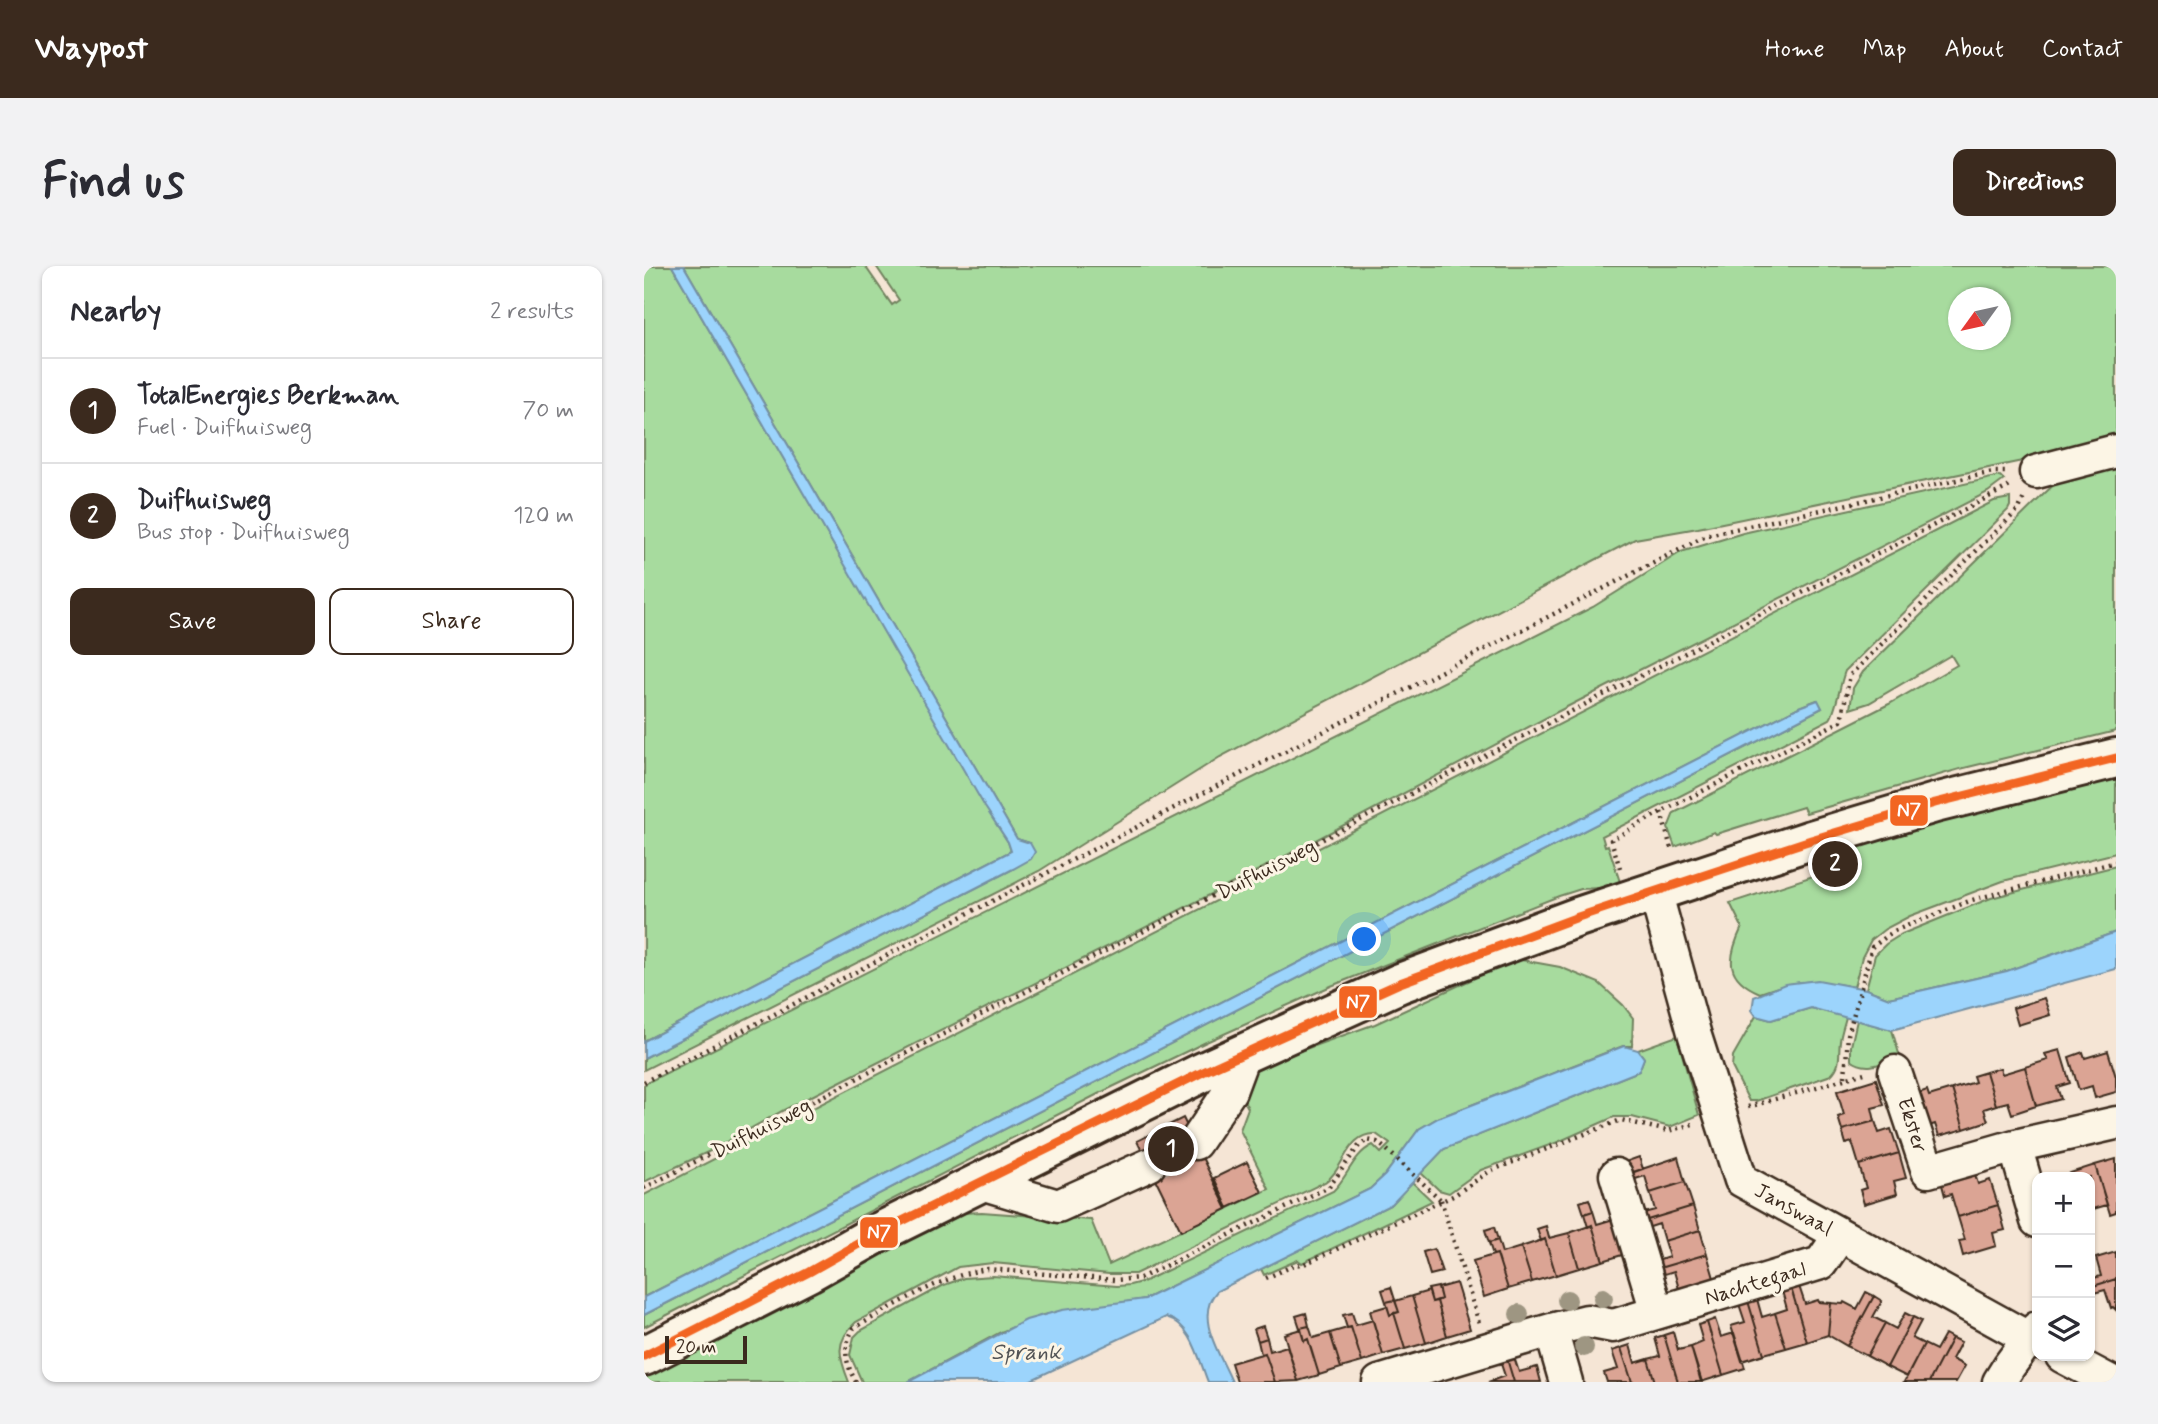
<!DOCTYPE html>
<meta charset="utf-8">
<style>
body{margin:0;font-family:Mynerve,sans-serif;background:#f2f2f3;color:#2b2b33}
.controls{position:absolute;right:21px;bottom:21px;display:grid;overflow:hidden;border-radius:14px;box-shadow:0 2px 5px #0004}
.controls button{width:63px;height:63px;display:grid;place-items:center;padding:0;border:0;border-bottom:2px solid #e1e1e2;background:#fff;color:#2b2b33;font:35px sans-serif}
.compass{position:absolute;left:1304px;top:21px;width:63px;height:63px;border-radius:50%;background:#fff;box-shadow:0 2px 5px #0004;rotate:237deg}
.scale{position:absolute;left:21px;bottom:18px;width:82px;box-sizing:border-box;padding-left:7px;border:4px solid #3b2a1e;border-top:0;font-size:19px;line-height:24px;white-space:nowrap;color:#3b2a1e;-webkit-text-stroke:5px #fcf5e5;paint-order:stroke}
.you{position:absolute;left:721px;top:674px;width:24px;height:24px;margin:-18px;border:5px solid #fff;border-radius:50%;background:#1a73e8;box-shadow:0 0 0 10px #1a73e833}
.badge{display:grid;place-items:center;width:46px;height:46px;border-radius:50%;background:#3b2a1e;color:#fff;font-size:23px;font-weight:700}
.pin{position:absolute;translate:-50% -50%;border:4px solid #fff;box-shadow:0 2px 7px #0006}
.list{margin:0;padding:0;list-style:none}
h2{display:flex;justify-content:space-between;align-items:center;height:91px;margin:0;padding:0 28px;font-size:30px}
h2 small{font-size:23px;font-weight:400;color:#7c7c81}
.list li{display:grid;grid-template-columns:46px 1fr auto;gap:21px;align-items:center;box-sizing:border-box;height:105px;padding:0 28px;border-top:2px solid #e1e1e2}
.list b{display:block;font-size:26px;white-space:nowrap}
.list p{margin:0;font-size:23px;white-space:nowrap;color:#7c7c81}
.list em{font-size:23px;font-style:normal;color:#7c7c81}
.actions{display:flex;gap:14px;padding:21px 28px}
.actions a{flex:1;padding:16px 0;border:2px solid #3b2a1e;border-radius:14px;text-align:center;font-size:24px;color:#3b2a1e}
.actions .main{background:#3b2a1e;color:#fff}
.icon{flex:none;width:38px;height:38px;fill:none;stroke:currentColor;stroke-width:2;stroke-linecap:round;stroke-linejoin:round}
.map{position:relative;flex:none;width:1472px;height:1116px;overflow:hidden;border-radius:14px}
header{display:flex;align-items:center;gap:42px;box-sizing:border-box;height:98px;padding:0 35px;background:#3b2a1e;color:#fff}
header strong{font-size:33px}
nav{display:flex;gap:38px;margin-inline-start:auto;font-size:24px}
.intro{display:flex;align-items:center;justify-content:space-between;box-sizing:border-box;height:168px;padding:0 42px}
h1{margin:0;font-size:49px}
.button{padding:18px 32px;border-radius:14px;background:#3b2a1e;color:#fff;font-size:24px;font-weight:700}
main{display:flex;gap:42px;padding:0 42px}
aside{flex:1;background:#fff;border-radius:14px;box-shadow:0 2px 5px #0004}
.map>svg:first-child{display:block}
</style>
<header>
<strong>Waypost</strong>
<nav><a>Home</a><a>Map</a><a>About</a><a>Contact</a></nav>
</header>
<div class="intro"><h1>Find us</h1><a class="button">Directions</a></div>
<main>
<aside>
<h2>Nearby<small>2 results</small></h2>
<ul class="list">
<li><span class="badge">1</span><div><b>TotalEnergies Berkman</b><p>Fuel · Duifhuisweg</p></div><em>70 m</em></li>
<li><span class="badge">2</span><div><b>Duifhuisweg</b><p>Bus stop · Duifhuisweg</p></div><em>120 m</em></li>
</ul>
<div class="actions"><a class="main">Save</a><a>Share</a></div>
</aside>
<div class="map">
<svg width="1472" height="1116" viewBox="0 0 1472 1116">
<rect width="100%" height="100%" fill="#f5e5d5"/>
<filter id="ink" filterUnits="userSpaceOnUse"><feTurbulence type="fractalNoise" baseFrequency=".0143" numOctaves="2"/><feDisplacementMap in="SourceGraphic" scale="14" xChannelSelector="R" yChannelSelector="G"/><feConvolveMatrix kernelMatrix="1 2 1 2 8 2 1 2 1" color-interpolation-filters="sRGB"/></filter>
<g filter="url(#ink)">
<path fill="#a7db9e" stroke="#71825e" stroke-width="2" fill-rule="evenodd" d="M0,0H28L341,540L364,576L367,585L0,775Z
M40,0H221L248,39L255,34L232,0H1472V183L1388,193L1054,262L991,273L576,491L395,605L0,804V792L369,603L386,577L373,573ZM1314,32H1356V74H1314Z
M1472,190V465L1316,503L1162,547L1159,541L1072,568L1070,566L1031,581L1024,562L1030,547L1245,438L1313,399L1307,389L1225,437L1206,443L1209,422L1219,406L1401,227L1415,214Z
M1356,210L1360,214L1344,226L911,447L619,602L140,844L66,885L0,916V819L6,815L949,341L1037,286L1099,267Z
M1366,232V240L1364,244L1201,405C1196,418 1192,445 1186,453L958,570L961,580L964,579L977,619L974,621L937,623L915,630L687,720L560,777L458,826L0,1061V1049L1178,442L1173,434L1155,441L0,1031V929L1350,235Z
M1472,510V587L1359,615L1266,650L1241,663L1227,674L1218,691L1210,721C1171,713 1154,713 1116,727C1081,712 1083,693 1098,661L1086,637L1191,603L1189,598L1208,580Z
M1472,600V666L1363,705L1245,732L1222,723L1231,689L1242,678L1258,668L1347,632Z
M872,693L916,701L955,717L979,739L989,752L988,780H979L794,852L775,863L741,909L726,923L501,1033L399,1049L357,1066L264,1116H218L206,1089L210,1071L216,1065L300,1019L320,1012L349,1010L473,1020L486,1019L501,1015L689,925C704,911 709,888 729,879L737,887L746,878L732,868C703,866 701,903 681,916L491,1008H465L349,997L314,1001L212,1056C190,1076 195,1091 205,1116H0V1109L318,947L338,946L447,954L465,999L625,923L596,864L604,842L595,825L611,805L625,796L731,758Z
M1167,742L1202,751C1200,759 1197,767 1196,775C1194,788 1198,799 1187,809L1112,835H1105L1088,801L1089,790L1112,750L1127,754Z
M1213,754L1248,764L1256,791C1239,797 1222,806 1207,794V780Z
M1033,770L1055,849L1026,861L988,851H970L914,876L837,904L805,927L795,924L777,907L800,883L995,805L1000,792L994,784Z
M768,916L788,935L658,997L654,994L620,1009L617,1003L748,938Z"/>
<path fill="#9cd4fc" stroke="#7590a3" stroke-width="2" d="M28,0H40L373,573L386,577L391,586L387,593L369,603L0,792V775L367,585L364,576L341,541Z
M1174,434L1178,442L0,1049V1031L1155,441Z
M1472,666V703L1248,764L1167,742L1127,754L1112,750L1108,744L1110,731L1141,718L1174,714L1222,723L1245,732L1363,705Z
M980,780L994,784L1000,792L995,805L800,883L748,938L573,1025C549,1051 577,1089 588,1116H564C555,1094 548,1058 522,1051L383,1116H264L382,1054L418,1044L501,1033L726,923L741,909L775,863L794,852Z"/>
<path fill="#dba494" stroke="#3b2a1e" stroke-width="2" d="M1400,732L1406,749L1374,759L1369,742Z
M1416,784L1426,817L1413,821L1417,833L1392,840L1381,801L1404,794L1401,788Z
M1464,785L1472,811V826L1451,832L1448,820L1435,824L1425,791L1439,786L1441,792Z
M1381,801L1392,840L1368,848L1364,836L1352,839L1342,806L1356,802L1358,808Z
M1342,806L1352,839L1340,843L1344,855L1320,863L1308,823L1331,816L1329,810Z
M1232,813L1240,839L1228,842L1231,855L1198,864L1194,851L1200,849L1193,825Z
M1308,823L1320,863L1295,870L1291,858L1279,862L1269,829L1283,824L1285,830Z
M539,852L583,943L537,965L493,875Z
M1231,855L1235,867L1247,863L1255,887L1215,899L1208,876L1202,878L1198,864Z
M1255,887L1262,912L1250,915L1253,928L1220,938L1216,924L1222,922L1215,899Z
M995,891L999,903L985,908L981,896Z
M1034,891L1041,916L1006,927L1001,910L985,915L983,908Z
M1472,893V946L1466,948L1451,899Z
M603,896L618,926L584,942L570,912Z
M1451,899L1463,939L1446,944V911H1428L1426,907Z
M1330,905L1334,918L1346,914L1354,939L1314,951L1307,928L1301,930L1297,915Z
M1041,916L1049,940L997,956L996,948L1011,944L1006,927Z
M945,933L949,945L940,948L936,936Z
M1354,939L1361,964L1349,967L1352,980L1319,990L1315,975L1321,974L1314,951Z
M1049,940L1056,964L1020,975L1015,958L1000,963L997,956Z
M949,945L953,958L973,952L984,987L959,995L948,959L944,961L940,948Z
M948,959L959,995L935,1002L925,967Z
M902,960L905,972L925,967L935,1002L912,1009L901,973L897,975L893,963Z
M850,961L854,974L845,977L841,964Z
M1056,964L1063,988L1012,1003L1010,996L1025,991L1020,975Z
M901,973L912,1009L888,1016L877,981Z
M854,974L858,987L877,981L888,1016L864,1023L853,988L849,989L845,977Z
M790,983L798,1006L786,1009L779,986Z
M1472,986V1013L1446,1021V1013L1457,1010L1452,992Z
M853,988L864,1023L840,1031L829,995Z
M1063,988L1070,1012L1035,1023L1030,1005L1014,1010L1012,1003Z
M1472,1013V1044L1469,1041L1467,1042L1461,1024L1446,1028V1021Z
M812,1017L826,1063L803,1070L793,1035L797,1033L794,1022Z
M1155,1020L1161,1038L1174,1034L1175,1036L1187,1037L1184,1069L1163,1076L1147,1022Z
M747,1021L751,1034L742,1036L738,1024Z
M794,1021L797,1033L788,1036L784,1023Z
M1147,1022L1163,1076L1142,1082L1131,1047L1143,1043L1138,1025Z
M785,1025L788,1036L793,1035L803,1070L782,1077L768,1030Z
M1222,1026L1230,1030L1203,1080L1184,1069L1187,1037L1199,1038L1200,1036L1213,1043Z
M768,1030L782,1077L761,1083L750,1047L755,1046L751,1035Z
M1230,1030L1238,1035L1229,1051L1241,1057L1223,1090L1203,1080Z
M1113,1033L1118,1051L1131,1047L1142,1082L1120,1088L1104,1035Z
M751,1034L755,1046L746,1049L742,1036Z
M1104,1035L1120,1088L1098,1095L1087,1060L1101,1056L1095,1038Z
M743,1040L746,1049L750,1047L761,1083L739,1089L726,1045Z
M662,1047L665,1060L656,1062L652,1050Z
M708,1047L712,1059L729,1054L739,1089L718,1096L707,1061L703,1062L699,1049Z
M1261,1047L1269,1051L1243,1101L1223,1090L1241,1057L1252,1063Z
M1269,1051L1277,1055L1268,1072L1280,1078L1263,1111L1243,1101Z
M1071,1053L1077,1071L1090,1067L1101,1102L1079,1109L1063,1056Z
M1063,1056L1079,1109L1057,1116L1047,1081L1059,1076L1054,1059Z
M619,1060L623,1072L614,1075L610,1063Z
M665,1060L669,1072L686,1067L697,1102L675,1109L664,1073L660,1075L656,1062Z
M707,1061L718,1096L697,1102L686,1067Z
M657,1063L660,1075L664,1073L675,1109L654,1115L640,1068Z
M1029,1066L1034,1084L1047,1081L1058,1116H1034L1020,1069Z
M1301,1068L1308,1072L1285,1116H1260L1280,1078L1292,1084Z
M1020,1069L1034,1116H1011L1004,1093L1016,1090L1011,1072Z
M623,1072L626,1085L643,1080L654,1115L631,1116L621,1087L617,1088L614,1075Z
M1308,1072L1317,1076L1308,1093L1321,1100L1312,1116H1285Z
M986,1079L991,1097L1004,1093L1011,1116H988L977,1082Z
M977,1082L988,1116H963L960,1107L974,1103L968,1085Z
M621,1087L631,1116H593L587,1097Z
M870,1091L875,1106L893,1101L897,1116H870L863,1093Z
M863,1093L870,1116H844L861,1110L856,1095Z"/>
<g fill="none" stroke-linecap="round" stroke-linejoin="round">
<path stroke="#d0c0b0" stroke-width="32" stroke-dasharray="32 16" stroke-linecap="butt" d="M505,899L551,877"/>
<defs>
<path id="minor" d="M1392,206L1472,185
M1011,625L1051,770L1097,914L1393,1077
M1251,806L1284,905L1371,880L1472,857
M551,877L586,825L600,787
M1371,880L1393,955
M972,909L1013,1046
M337,917L414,940L505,899
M907,1064L922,1116
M1418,1090L1467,1116
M735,1116L907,1064L943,1055L969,1060L1177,997L1196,969
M1355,1116L1365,1100L1393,1062"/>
<path id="major" d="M0,1090L165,1006L234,967L559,806L756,717L934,651L1167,574L1291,537L1472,492"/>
</defs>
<use href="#minor" stroke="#3b2a1e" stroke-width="37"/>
<use href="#major" stroke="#3b2a1e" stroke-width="44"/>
<path stroke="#3b2a1e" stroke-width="4.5" stroke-dasharray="2 5" stroke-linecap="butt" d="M1017,546L1028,586
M976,602L967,574L1017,546L1197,455L1206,409L1375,243L1381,229
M1201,811L1204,769L1228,681L1250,665L1328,634L1472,596
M0,816L313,653L1064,269L1349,206H1363
M1104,841L1224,806
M0,922L1366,220
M797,934L835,1057
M622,1012L653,998L658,999L809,930L846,905L977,854L1024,865L1049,858
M212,1116C201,1096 198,1082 210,1062C253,1039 295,1010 344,1003L471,1014L496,1012L685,921L714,881L723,874L733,876L742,883L797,934"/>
<use href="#minor" stroke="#fcf5e5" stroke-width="32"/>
<use href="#major" stroke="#fcf5e5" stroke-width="38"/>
<defs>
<path id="bus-1" d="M0,1090L165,1006L234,967L559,806L756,717L934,651L1167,574L1291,537L1472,492"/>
</defs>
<use href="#bus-1" stroke="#fcf5e5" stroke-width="14"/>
<use href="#bus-1" stroke="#f26522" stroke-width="9"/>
</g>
<g fill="#9e9682">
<circle cx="959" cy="1032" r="10"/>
<circle cx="923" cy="1034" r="10"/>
<circle cx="875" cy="1048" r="10"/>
<circle cx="940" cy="1081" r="10"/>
</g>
</g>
<g text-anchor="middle" stroke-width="6" stroke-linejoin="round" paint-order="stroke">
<g font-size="21" fill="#3b2a1e" stroke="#fcf5e5">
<text transform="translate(622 603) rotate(-27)" y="7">Duifhuisweg</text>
<text transform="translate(1269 859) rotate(72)" y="7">Ekster</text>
<text transform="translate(117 862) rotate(-27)" y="7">Duifhuisweg</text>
<text transform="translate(1150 943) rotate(29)" y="7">Janswaal</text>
<text transform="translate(1111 1017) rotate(-17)" y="7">Nachtegaal</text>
</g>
<g font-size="23" font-style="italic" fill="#535456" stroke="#fcf5e5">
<text x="382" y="1093">Sprank</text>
</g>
</g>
<g stroke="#fcf5e5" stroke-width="2.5">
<rect x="1245" y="528" width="40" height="33" rx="7" fill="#f26522"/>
<rect x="694" y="719" width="40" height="34" rx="7" fill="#f26522"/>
<rect x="215" y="950" width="40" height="33" rx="7" fill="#f26522"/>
</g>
<g font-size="19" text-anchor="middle" font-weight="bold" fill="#fff">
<text x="1265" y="551">N7</text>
<text x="714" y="743">N7</text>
<text x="235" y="973">N7</text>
</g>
</svg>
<div class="controls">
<button>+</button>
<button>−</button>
<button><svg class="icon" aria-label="layers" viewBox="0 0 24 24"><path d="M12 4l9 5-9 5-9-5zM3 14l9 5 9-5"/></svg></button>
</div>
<svg class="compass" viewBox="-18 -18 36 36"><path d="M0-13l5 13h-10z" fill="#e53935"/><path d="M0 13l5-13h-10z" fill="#7c7c81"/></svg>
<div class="scale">20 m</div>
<div class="you"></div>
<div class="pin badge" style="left:527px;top:883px">1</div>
<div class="pin badge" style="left:1191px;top:598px">2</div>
</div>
</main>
